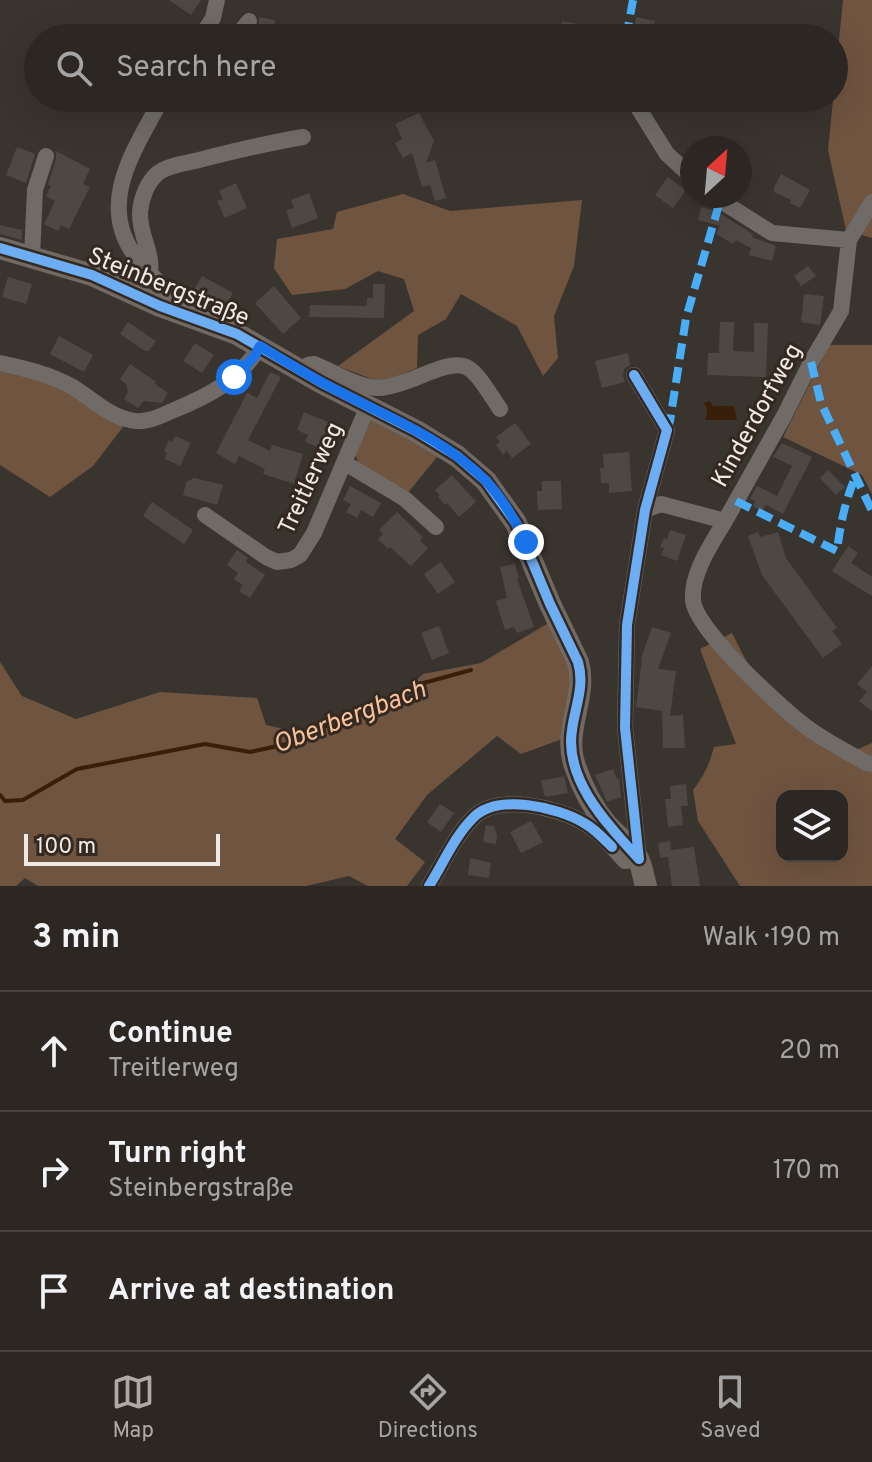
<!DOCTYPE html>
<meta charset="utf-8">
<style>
body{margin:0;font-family:Overpass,sans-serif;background:#383330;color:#f1f3f6}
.controls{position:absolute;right:24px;bottom:24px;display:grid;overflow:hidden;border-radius:16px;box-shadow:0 8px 32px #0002}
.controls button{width:72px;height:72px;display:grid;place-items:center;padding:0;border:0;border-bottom:2px solid #484441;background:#2c2723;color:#f1f3f6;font:40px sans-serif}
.compass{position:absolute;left:680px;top:136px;width:72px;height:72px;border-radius:50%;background:#2c2723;box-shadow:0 8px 32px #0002;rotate:26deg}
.scale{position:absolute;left:24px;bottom:20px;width:196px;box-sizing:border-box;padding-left:8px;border:4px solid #f0e9e4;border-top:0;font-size:22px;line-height:28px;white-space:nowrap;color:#f0e9e4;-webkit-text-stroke:6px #332921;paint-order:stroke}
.stop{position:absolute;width:24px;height:24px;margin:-18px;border:6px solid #1a73e8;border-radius:50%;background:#fff}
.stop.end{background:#1a73e8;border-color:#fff;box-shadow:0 2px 8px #0008}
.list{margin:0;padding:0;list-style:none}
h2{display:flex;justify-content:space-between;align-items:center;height:104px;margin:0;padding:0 32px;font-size:34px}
h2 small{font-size:26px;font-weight:400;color:#a6a5a6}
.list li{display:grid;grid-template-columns:52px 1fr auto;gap:24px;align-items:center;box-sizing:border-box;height:120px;padding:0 32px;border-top:2px solid #484441}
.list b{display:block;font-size:30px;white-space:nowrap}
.list p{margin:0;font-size:26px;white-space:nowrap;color:#a6a5a6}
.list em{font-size:26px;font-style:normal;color:#a6a5a6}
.icon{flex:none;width:44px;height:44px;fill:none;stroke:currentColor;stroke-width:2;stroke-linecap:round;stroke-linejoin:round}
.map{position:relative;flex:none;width:872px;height:886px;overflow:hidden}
.search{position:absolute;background:#2c2723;box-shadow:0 8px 32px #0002;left:24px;right:24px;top:24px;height:88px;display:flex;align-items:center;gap:20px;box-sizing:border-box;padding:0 28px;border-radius:44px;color:#a6a5a6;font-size:30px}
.sheet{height:464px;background:#2c2723}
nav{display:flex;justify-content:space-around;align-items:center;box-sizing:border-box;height:112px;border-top:2px solid #484441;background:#2c2723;font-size:22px;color:#a6a5a6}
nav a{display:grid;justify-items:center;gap:4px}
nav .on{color:#b0aaa5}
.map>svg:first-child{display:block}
</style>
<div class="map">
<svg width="872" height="886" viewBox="0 0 872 886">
<rect width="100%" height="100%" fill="#3a342f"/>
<path fill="#6f5440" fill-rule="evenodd" d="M843,0H872V238L846,230L828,150Z
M403,194L450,211L582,200L574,266L554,316L558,358L543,376L517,326L461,294L446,319L418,335L417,368L382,383L338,366L414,311L404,279L378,271L345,289L292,295L274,268L277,239L333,229L337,212Z
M829,345H872V494L862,475L783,437Z
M0,366L36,375L126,423L93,466L50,497L0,465Z
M369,418L441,452L407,494L359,463L355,455Z
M552,621L573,662L565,738L521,754L497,736L427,795L395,839L425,862L407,886H368L349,876L306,886H38L25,878L16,886H0V662L22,696L76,719L160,692L257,698L266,725L301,733L395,701L423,674L481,663Z
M732,633C739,646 745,661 754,672C776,700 826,731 856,750L872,743V886H740L698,821L693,790C704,776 709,765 714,747L736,744L700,649ZM782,796H842V856H782Z"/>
<path fill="#391e09" d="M710,401L713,406H734L737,420H706L707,408L704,403Z"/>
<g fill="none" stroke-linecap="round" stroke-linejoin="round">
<path stroke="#391e09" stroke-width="4" d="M0,795L5,801L23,800L77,769L205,744L250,752L296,742L359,708L381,704L420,684L471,670"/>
</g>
<path fill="#4e4844" d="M169,0H201L191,15Z
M259,17L275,20L272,38H249L258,27Z
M636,17L655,21L651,38H632Z
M562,21L603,29L601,38H572L559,36Z
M578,98H621L622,101L582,112Z
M419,113L434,141L426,163L435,160L446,198L435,201L430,185L422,187L412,153L403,158L395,143L402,139L395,124Z
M17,147L35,154L26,183L6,175Z
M56,151L90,169L83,184L90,187L69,229L61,225L58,231L44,224L55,201L46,196L51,186L48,185L56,159Z
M781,174L810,190L800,208L790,203L791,200L774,192V187Z
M668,177L684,189V193L673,208L655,195Z
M236,183L247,208L225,218L217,201L223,199L219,191Z
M309,193L318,218L292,228L286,210L294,208L291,200Z
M701,207L716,211L753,234L752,237L776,246L772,261L749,255L751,248L736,240L733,244L716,234L720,226L698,220Z
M0,225L22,230V240L0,234Z
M808,266L816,276L801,286L794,276Z
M202,276L233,293L222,314L203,307L189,299Z
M8,277L32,284L26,304L2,297Z
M373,284H385L384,318L309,317L310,305L367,306V298H373Z
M274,286L301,318L283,334L255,303Z
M804,294L824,296L820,325L801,322Z
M128,322L156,341L149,351H145L120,334Z
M720,322H734L733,351L754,352V323H768L766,377L707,375L708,353H719Z
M59,336L93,355L84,372L50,354Z
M195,343L214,355L202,373L183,361Z
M628,353L630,365L624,369L623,376L625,382L602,388L595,361Z
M130,364L156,382L155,384L168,393L162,403L144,401L138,408L124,399L128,392L126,384L120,379Z
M270,372L281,377L248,440L270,451L272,445L303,454L294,484L263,474L265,469L239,456L235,464L216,453L247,393L257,398Z
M304,412L340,427L333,444L321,439L318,447L305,442L308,435L297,430Z
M515,423L531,444L512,458L507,451L503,455L496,445L500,442L496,437Z
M175,436L191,443L180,466L165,459L167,453L164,451L169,440L172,442Z
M782,443L812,457L783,514L766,505L763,510H759L753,506L755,501L750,499L757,486L777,496L792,466L773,457Z
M629,452L632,491L609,493V483H601L600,468H604L603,454Z
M828,470L845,487L836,495L820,478Z
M452,475L476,502L459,517L447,503L445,505L438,497L440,495L435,490Z
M194,478L223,485L217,505L183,495L186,482Z
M542,481H561L562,509L538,510L537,491H542Z
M350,486L381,503L373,517L361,510L357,518L346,512L351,504L343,500Z
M152,502L193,530L184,544L143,516Z
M397,512L423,537L420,541L428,548L411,566L390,547L388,549L378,539L383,534L379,530Z
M670,530L686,535L677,561L661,555L664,548L660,547L664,538L667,539Z
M758,532L760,537L778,532L786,558L837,628L832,631L842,644L823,658L762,575L748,536Z
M848,546L858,553L851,563L872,577V596L832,571Z
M237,550L248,558L246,562L265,575L250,598L239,591L243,585L234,579L238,573L227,565Z
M441,562L455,582L438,594L424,574Z
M515,564L519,579H517L534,627L517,633L514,627L505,630L496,601L507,598L500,567Z
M439,626L449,653L432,660L421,633Z
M652,627L671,633L658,669L676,671L670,716L683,715L685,748H663L662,711L636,707L642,659H641Z
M872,666V711L859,701L867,692L857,684Z
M613,769L617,779H619L621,797L607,802L595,775Z
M564,776L568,793L545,797L541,781Z
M686,784L688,806H681L683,825L668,827L665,799H671L670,786Z
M440,804L454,813L441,832L427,822Z
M531,821L543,842L521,853L510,832Z
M486,825L494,826L497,836L496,844L483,842Z
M670,841L671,850L694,847L700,886H672L668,857L660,858L658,843Z
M470,858L491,863L489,878L468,875Z"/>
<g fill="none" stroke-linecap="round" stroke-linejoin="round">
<path stroke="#706b67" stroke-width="16" d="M200,38L213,18L217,0
M235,38L249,21
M162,98C136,148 95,203 136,257C150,275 167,290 182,307V313
M632,98L667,154L692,177
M849,240L872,202
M32,257L35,190L46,156
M150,272C153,252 139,235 140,212C141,199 147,182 158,173C168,165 187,163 199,160C234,151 268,143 303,137
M0,363C24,368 49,374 71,386C90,397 108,416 130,420C145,424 158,417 172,411C206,397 241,380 260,346
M304,372L308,365L314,364C334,372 355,386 377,388C390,388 401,383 413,379C469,356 467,359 500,409
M345,463L405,499L436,527
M645,510L661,504L725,521L784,416L811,362L841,311L849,240L772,233L713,196
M205,515L266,557L277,562L291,560L300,555L314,533L368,406
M725,521C712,543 691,573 693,600C695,630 786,713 812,731C829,743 848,752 866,763L872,764
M429,886C443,864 454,837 473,818C497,793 557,807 584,823C600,832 612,847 625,861L639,859L625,728L627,625L645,510L667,430L634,375"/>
<path stroke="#726a62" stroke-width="22" d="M0,248L92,275L160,306L237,334L322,383L416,431L457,456L486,481L516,523L550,604L578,662C588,697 562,731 575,766C582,787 593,808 607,825C617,835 629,845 637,857C642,864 643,877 646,886"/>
<path stroke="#49aef6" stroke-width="8" stroke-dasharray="16 8" stroke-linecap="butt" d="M626,38L633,0
M811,362L821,403L872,511
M667,430L670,421L686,318L720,201
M736,501L837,551C840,526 845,501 855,478"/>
<defs>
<path id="cycleway" d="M0,248L92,275L160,306L237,334L322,383L416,431L457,456L486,481L516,523L550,604L578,662C585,686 575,707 572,730C564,780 608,825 639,859
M634,375L667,430L645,510L627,625L625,728L639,859
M429,886C443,864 454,837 473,818C497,793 558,807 584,823C595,829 604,839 612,847"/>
</defs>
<use href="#cycleway" stroke="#332921" stroke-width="15"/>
<use href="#cycleway" stroke="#6dadf4" stroke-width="10"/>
</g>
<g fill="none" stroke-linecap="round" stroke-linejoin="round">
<path stroke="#1a73e8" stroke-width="10" d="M234,377L254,357L260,346C286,362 312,378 340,392C390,418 446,440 486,481C503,499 515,520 526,542"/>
</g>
<g text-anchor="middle" stroke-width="6" stroke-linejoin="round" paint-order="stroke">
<g font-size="24" fill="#f0e9e4" stroke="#332921">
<text transform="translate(169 286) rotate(22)" y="8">Steinbergstraße</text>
<text transform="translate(756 415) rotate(-61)" y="8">Kinderdorfweg</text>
<text transform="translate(310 478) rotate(-65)" y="8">Treitlerweg</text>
</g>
<g font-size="26" font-style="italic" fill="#f8c19b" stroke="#332921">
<text transform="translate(349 716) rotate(-21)" y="9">Oberbergbach</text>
</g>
</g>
</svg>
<div class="controls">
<button><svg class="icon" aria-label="layers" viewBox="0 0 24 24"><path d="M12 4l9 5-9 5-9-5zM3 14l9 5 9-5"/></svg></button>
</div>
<svg class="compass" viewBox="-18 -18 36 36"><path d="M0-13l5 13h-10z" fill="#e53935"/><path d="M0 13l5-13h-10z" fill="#a6a5a6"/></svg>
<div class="scale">100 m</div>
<div class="stop" style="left:234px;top:377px"></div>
<div class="stop end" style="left:526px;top:542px"></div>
<div class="search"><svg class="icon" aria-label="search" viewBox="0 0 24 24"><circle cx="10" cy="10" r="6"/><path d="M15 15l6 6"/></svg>Search here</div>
</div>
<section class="sheet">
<h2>3 min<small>Walk · 190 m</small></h2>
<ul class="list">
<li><svg class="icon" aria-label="ahead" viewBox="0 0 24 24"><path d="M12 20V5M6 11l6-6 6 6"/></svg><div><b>Continue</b><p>Treitlerweg</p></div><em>20 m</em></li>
<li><svg class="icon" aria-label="right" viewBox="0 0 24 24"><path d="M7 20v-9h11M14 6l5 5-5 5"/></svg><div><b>Turn right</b><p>Steinbergstraße</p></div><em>170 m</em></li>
<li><svg class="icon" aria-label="arrive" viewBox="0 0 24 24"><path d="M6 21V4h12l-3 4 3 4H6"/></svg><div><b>Arrive at destination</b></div></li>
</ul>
</section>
<nav>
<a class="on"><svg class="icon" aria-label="map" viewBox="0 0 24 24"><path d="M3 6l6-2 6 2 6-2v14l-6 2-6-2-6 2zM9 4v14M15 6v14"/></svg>Map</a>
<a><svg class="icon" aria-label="directions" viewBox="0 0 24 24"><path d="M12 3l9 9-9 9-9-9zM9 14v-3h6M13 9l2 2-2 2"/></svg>Directions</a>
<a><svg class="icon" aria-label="saved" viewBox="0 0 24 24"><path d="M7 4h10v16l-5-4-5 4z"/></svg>Saved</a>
</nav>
